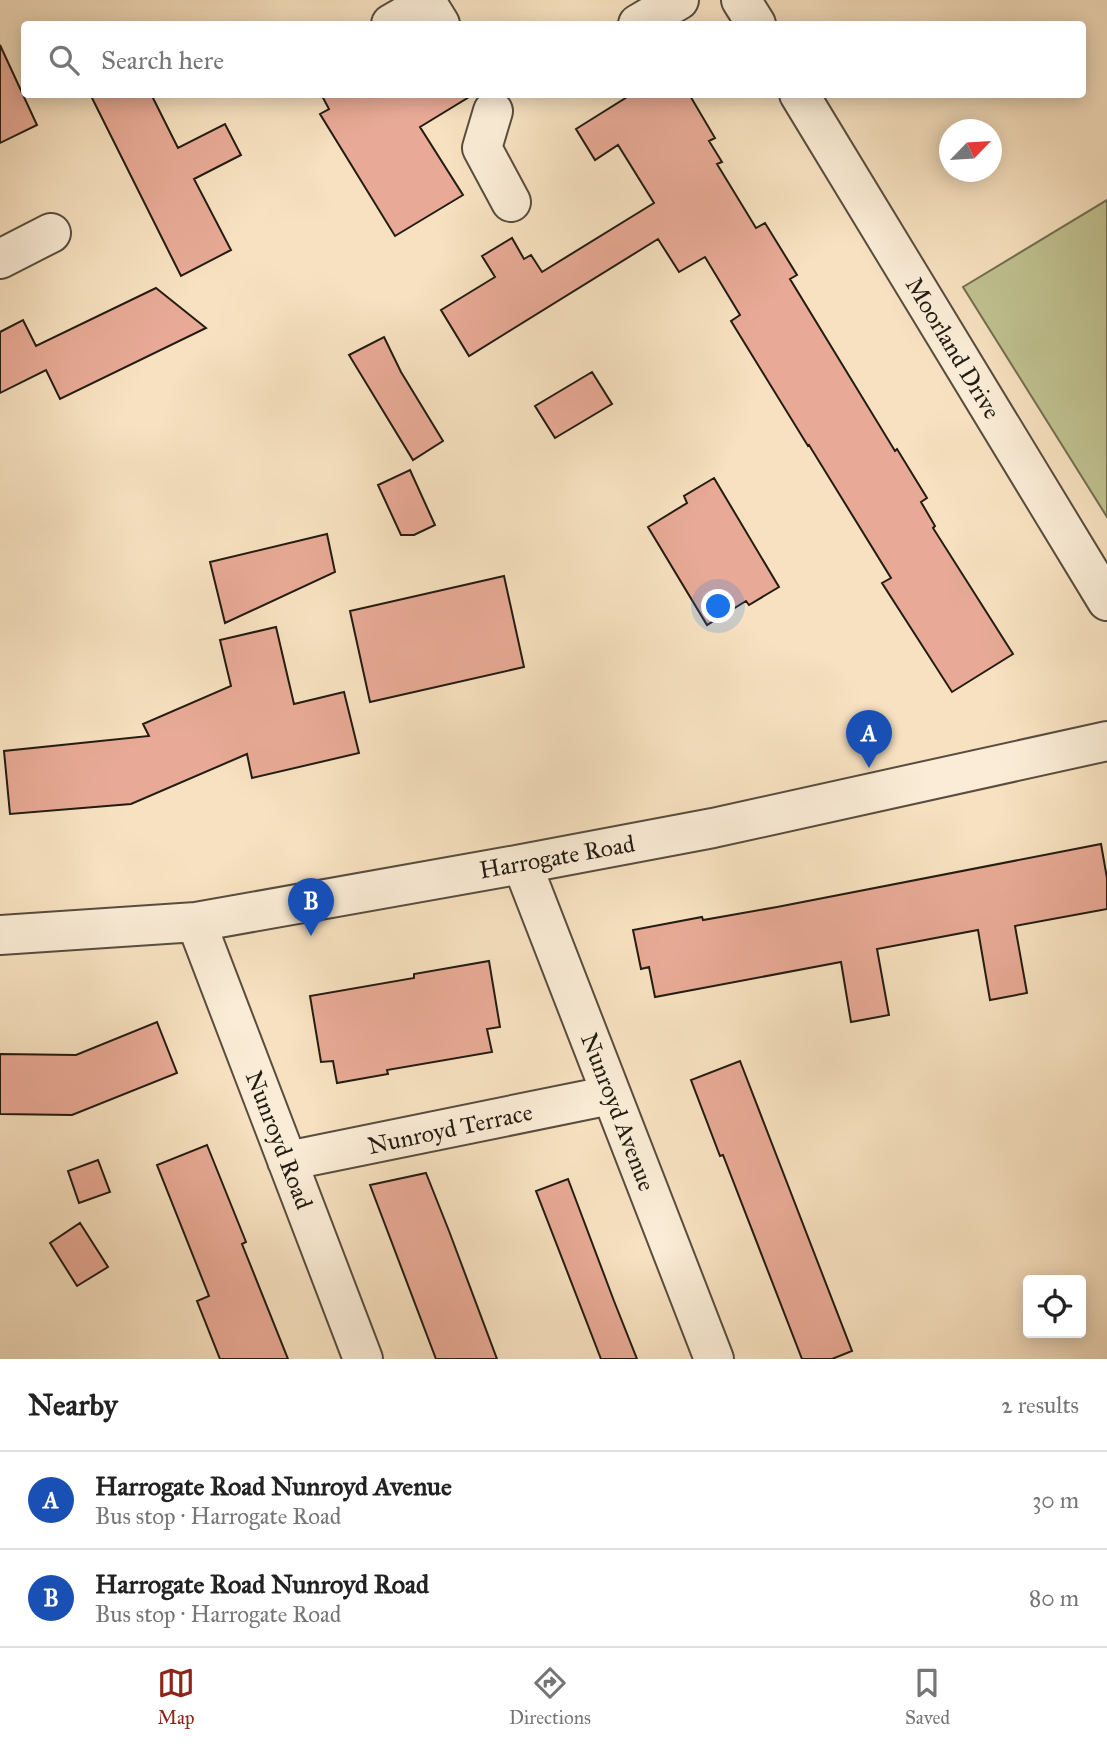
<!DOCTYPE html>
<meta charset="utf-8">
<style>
body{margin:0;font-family:"IM FELL Great Primer",serif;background:#f2f2f2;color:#222}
.controls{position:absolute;right:21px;bottom:21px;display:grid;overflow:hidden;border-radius:7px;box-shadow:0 4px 18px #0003}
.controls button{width:63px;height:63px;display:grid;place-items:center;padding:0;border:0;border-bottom:2px solid #e0e0e0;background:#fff;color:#222;font:35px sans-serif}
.compass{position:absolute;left:939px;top:119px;width:63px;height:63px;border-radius:50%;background:#fff;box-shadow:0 4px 18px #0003;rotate:65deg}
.you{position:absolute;left:719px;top:607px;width:24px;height:24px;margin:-18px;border:5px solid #fff;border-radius:50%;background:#1a73e8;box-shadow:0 0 0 10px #1a73e833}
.badge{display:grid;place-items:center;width:46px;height:46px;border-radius:50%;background:#8f2418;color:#fff;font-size:23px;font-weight:700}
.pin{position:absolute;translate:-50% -58px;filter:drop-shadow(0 2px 4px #0008)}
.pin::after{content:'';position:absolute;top:37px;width:24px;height:21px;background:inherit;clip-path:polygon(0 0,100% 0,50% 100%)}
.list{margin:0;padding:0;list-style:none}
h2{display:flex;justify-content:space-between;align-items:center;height:91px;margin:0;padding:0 28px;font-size:30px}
h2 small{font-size:23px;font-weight:400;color:#767676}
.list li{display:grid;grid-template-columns:46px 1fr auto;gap:21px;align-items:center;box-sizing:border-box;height:98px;padding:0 28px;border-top:2px solid #e0e0e0}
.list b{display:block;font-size:26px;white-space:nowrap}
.list p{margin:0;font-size:23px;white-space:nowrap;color:#767676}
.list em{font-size:23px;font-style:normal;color:#767676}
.icon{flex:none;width:38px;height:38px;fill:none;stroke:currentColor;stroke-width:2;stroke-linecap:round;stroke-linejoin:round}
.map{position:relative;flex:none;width:1107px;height:1359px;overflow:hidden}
.search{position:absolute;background:#fff;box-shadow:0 4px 18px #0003;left:21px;right:21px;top:21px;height:77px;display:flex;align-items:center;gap:18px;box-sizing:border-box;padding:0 24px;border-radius:7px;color:#767676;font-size:26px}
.sheet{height:287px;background:#fff}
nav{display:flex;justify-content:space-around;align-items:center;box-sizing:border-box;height:98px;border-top:2px solid #e0e0e0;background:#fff;font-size:19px;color:#767676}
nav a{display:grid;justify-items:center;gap:4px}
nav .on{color:#8f2418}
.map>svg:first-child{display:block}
</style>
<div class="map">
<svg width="1107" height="1359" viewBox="0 0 1107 1359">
<rect width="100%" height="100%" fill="#f7e1c0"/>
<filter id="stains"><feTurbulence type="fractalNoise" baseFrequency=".00286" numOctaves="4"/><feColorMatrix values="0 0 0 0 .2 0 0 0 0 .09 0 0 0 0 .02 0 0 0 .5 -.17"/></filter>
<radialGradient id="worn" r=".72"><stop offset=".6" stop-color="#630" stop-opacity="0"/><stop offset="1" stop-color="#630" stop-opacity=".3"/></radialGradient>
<path fill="#c0c290" stroke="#726f51" stroke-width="2" d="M1107,200V517L963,287Z"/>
<path fill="#e8aa96" stroke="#231c12" stroke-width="2" d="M0,45L37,125L0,143Z
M90,94H151L178,148L225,124L241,155L194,179L231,250L181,276Z
M321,94H474L420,127L463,195L395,236L320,114L329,109Z
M632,94H689L715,138L709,141L722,162L717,164L756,228L765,223L797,275L790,279L895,451L897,449L927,498L921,502L935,526L933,528L1013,654L952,692L882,583L891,578L809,445L808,446L731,321L740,315L705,257L679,272L658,239L469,356L441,310L495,277L482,256L512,238L524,259L531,255L542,272L654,203L618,145L595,160L576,129Z
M156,288L206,328L60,399L46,370L0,393V332L23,320L36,346Z
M384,337L401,372L443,441L413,460L349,355Z
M592,372L612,404L555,438L535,406Z
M410,470L435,525L414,535H401L378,485Z
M714,478L779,587L749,605L746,601L707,625L648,527L687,503L684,496Z
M327,534L335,572L225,623L210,562Z
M504,576L524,667L370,702L350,611Z
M276,627L294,704L344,692L359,753L252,778L247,754L131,804L10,814L4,751L149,736L143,724L231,686L220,640Z
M1101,844L1107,878V909L1015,926L1027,993L990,1000L978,930L877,949L889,1015L851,1022L841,962L655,997L649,967L641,969L633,930L702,917L703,920L777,907Z
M489,961L500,1027L487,1029L492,1052L387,1070L388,1074L337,1083L333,1061L321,1062L310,996L414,978V974Z
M157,1022L177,1073L72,1115L0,1114V1054L76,1055Z
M740,1061L852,1351L832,1359H802L723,1155L720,1156L691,1080Z
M207,1145L246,1242L242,1244L288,1359H220L197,1301L209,1296L157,1165Z
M98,1160L110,1192L79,1203L68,1171Z
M426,1173L449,1231L497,1359H436L370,1185Z
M568,1179L614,1301L637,1359H601L536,1191Z
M80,1223L108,1267L77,1286L50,1243Z"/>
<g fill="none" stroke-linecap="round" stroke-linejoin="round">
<defs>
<path id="minor" d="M741,0L756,24
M391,24L427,3L440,24
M638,24L679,0
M799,94L1107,601
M493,111L482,148L511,202
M0,259L51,233
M522,864L714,1359
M196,922L363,1359
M0,935L196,922L522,864L713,828L1107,741
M287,1161L611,1095"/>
</defs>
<use href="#minor" stroke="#584d3e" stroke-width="42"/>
<use href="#minor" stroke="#faecd6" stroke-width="38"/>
</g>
<g text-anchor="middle" stroke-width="7" stroke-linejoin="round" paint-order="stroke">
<g font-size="24" fill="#231c12" stroke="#faecd6">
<text transform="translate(953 348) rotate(59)" y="8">Moorland Drive</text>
<text transform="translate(557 857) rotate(-10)" y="8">Harrogate Road</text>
<text transform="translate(618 1112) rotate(69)" y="8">Nunroyd Avenue</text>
<text transform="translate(450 1129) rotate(-12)" y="8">Nunroyd Terrace</text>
<text transform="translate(279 1140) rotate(69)" y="8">Nunroyd Road</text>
</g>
</g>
<rect width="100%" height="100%" filter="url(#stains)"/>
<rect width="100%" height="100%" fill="url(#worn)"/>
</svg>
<div class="controls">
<button><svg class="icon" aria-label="locate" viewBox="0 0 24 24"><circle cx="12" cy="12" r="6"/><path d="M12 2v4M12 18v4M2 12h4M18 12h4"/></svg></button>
</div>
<svg class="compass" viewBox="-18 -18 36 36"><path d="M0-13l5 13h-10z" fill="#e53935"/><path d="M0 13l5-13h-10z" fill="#767676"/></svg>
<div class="you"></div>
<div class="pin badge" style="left:869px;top:768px;background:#1a4fb4">A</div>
<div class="pin badge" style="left:311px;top:936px;background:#1a4fb4">B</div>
<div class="search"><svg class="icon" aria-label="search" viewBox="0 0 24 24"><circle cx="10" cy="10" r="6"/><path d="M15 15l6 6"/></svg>Search here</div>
</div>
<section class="sheet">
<h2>Nearby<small>2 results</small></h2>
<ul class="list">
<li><span class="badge" style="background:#1a4fb4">A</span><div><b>Harrogate Road Nunroyd Avenue</b><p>Bus stop · Harrogate Road</p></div><em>30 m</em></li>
<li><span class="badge" style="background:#1a4fb4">B</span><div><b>Harrogate Road Nunroyd Road</b><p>Bus stop · Harrogate Road</p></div><em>80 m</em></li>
</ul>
</section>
<nav>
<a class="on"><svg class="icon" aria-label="map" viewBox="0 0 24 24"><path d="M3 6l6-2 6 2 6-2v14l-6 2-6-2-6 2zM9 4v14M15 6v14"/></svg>Map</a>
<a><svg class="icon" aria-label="directions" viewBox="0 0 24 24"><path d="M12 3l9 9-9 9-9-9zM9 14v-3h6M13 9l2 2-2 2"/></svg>Directions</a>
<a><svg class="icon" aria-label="saved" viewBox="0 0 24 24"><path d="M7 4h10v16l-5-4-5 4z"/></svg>Saved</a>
</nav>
